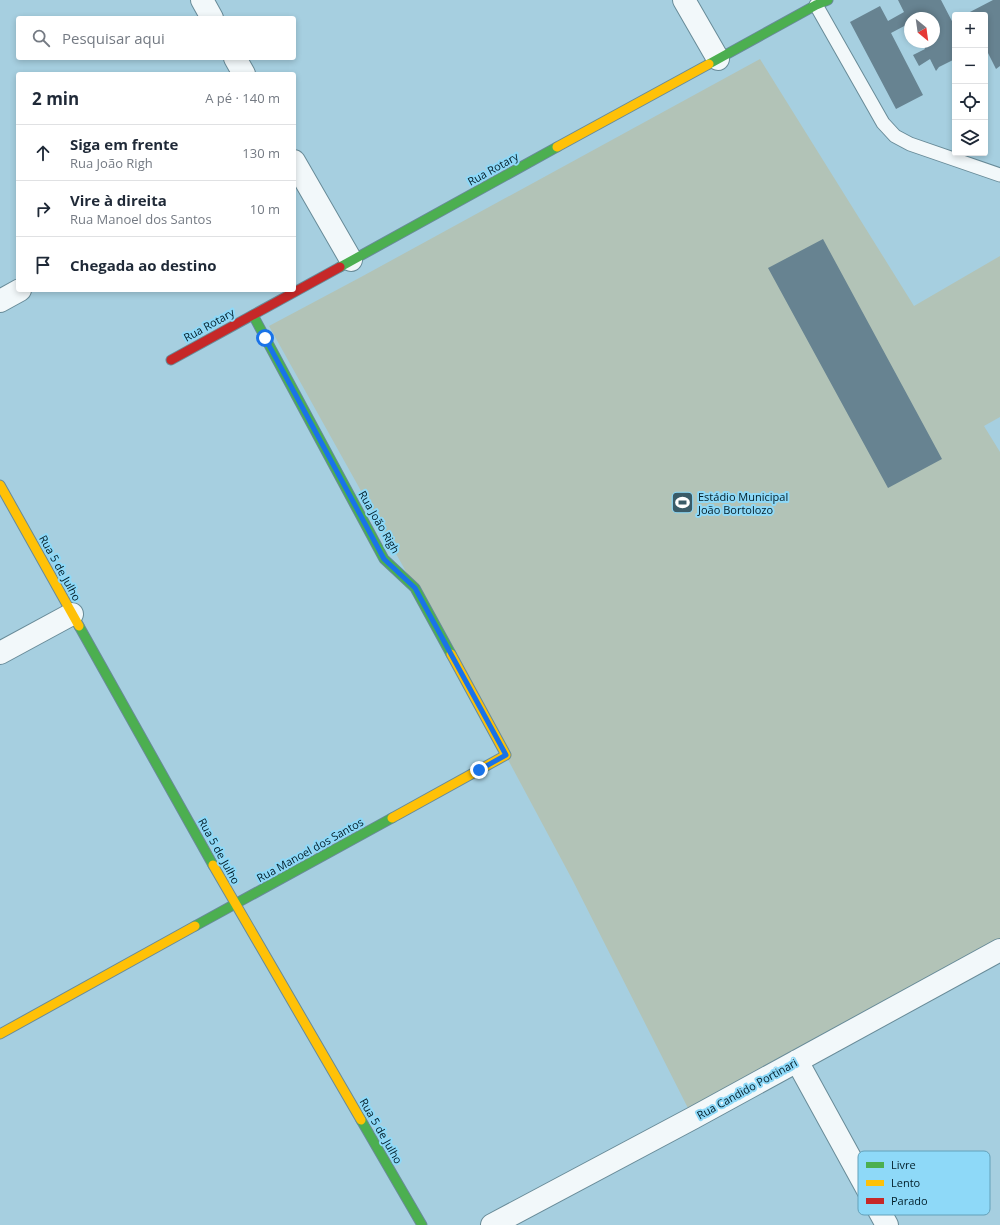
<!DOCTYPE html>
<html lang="pt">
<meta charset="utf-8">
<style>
body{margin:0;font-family:"Open Sans",sans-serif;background:#f6f6f7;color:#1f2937}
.controls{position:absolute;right:12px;top:12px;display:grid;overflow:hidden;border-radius:4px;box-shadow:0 2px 6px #0003}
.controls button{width:36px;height:36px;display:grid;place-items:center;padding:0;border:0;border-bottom:1px solid #e0e1e3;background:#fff;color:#1f2937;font:20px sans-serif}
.compass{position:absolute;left:904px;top:12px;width:36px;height:36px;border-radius:50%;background:#fff;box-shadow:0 2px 6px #0003;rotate:151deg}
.stop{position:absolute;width:12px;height:12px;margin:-9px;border:3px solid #1a73e8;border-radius:50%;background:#fff}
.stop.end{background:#1a73e8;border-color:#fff;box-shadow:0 1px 4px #0008}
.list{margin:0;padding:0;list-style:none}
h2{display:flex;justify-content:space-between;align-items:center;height:52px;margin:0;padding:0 16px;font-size:17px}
h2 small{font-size:13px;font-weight:400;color:#747a83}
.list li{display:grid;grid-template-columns:26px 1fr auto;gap:12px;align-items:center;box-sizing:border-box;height:56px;padding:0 16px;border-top:1px solid #e0e1e3}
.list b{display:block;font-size:15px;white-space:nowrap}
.list p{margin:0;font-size:13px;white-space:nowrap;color:#747a83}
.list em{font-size:13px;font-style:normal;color:#747a83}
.icon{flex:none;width:22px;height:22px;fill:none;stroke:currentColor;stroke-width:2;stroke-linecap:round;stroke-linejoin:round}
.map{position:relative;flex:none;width:1000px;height:1225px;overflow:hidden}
.search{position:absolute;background:#fff;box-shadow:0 2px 6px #0003;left:16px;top:16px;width:280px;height:44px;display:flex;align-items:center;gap:10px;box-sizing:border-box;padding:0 14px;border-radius:4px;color:#747a83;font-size:15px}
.panel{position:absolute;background:#fff;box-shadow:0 2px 6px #0003;left:16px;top:72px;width:280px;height:220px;border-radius:4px}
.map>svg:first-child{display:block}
</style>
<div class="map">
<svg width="1000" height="1225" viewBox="0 0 1000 1225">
<rect width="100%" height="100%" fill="#a6cfe0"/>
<path fill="#b2c3b7" d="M760,59L914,306L1000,256V417L984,426L1000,452V950L693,1118L573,881L438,629L269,326L361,277Z"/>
<path fill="#678391" d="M898,0H941L955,27V59L939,67L936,71L930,59L919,66L913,55L925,49L922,42H934V18H910V23L891,33L923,95L896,109L850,22L880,6L888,21L904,12Z
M993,0H1000V66L996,69L985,47V15H969L968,13Z
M823,239L942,459L888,488L768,268Z"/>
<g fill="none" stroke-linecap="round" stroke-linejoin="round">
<defs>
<path id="lane" d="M816,5L883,123L895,136L910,144L1000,175"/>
<path id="street" d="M202,0L212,18
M684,0L718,59
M235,58L244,74
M294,161L351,260
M0,301L20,290
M0,653L72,614
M797,1061L887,1225
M492,1225L693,1118L1000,950"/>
<path id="fast" d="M709,64L816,5L828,0
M340,267L557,147
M253,315L384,559L415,588L451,654
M79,626L213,865
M195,926L392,818
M361,1120L422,1225"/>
<path id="slow" d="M557,147L709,64
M0,485L79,626
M392,818L506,755L451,654
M213,865L361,1120
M0,1034L195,926"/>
<path id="jam" d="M171,360L340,267"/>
</defs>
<use href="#lane" stroke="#688b98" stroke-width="15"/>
<use href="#street" stroke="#688b98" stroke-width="24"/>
<use href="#fast" stroke="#688b98" stroke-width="11"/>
<use href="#slow" stroke="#688b98" stroke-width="11"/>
<use href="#jam" stroke="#688b98" stroke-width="11"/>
<use href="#lane" stroke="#f2f8fa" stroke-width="13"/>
<use href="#street" stroke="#f2f8fa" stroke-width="22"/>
<use href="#fast" stroke="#4caf50" stroke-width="9"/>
<use href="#slow" stroke="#ffc107" stroke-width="9"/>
<use href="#jam" stroke="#c62828" stroke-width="9"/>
</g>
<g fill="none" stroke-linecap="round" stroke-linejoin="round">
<path stroke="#1a73e8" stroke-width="5" d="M265,338L384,559L415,588L506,755L479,770"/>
</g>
<defs>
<symbol id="stadium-square" viewBox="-11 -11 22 22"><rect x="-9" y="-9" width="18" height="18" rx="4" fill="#3a5b68" stroke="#8ed9f8"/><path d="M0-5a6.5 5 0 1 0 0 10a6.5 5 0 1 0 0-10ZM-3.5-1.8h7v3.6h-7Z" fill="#fff"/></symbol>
</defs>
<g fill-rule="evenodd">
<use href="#stadium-square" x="670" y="490" width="25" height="25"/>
</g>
<g text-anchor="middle" stroke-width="4" stroke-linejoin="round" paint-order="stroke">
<g font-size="11" fill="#001d28" stroke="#8ed9f8">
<text transform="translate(493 169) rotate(-29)" y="4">Rua Rotary</text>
<text transform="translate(209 325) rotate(-29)" y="4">Rua Rotary</text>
<text transform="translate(379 522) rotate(60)" y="4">Rua João Righ</text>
<text transform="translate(60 568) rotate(61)" y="4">Rua 5 de Julho</text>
<text transform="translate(310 850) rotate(-29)" y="4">Rua Manoel dos Santos</text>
<text transform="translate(219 851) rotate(61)" y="4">Rua 5 de Julho</text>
<text transform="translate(747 1089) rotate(-29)" y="4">Rua Candido Portinari</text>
<text transform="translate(381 1131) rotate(60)" y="4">Rua 5 de Julho</text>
</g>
<g font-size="11" fill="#001d28" stroke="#8ed9f8" text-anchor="start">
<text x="698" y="501">Estádio Municipal<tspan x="698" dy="13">João Bortolozo</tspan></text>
</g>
</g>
<rect x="858" y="1151" width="132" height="64" rx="6" fill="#8ed9f8" stroke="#63a1ba" stroke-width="1"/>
<rect x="866" y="1162" width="18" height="6" fill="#4caf50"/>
<rect x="866" y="1180" width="18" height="6" fill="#ffc107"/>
<rect x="866" y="1198" width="18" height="6" fill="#c62828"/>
<g font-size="11" fill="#001d28">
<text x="891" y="1169">Livre</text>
<text x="891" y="1187">Lento</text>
<text x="891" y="1205">Parado</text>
</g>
</svg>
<div class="controls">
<button>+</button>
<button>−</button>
<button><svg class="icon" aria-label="locate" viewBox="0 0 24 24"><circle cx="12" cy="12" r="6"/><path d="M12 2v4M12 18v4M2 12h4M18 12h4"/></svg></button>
<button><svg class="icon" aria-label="layers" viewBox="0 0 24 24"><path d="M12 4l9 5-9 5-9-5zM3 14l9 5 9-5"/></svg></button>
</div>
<svg class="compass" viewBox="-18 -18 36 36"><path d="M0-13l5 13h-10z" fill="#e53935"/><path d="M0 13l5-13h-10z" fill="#747a83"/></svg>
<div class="stop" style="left:265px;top:338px"></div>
<div class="stop end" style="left:479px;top:770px"></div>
<div class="search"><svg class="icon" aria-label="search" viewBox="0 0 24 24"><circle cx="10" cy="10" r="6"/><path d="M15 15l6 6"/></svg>Pesquisar aqui</div>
<section class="panel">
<h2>2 min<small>A pé · 140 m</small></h2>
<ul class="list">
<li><svg class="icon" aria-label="ahead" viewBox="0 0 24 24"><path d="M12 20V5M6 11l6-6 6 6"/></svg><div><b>Siga em frente</b><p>Rua João Righ</p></div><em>130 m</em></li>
<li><svg class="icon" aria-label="right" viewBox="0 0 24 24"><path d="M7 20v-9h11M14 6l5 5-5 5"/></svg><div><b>Vire à direita</b><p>Rua Manoel dos Santos</p></div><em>10 m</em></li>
<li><svg class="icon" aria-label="arrive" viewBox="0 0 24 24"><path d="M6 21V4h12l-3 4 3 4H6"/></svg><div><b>Chegada ao destino</b></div></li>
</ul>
</section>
</div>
